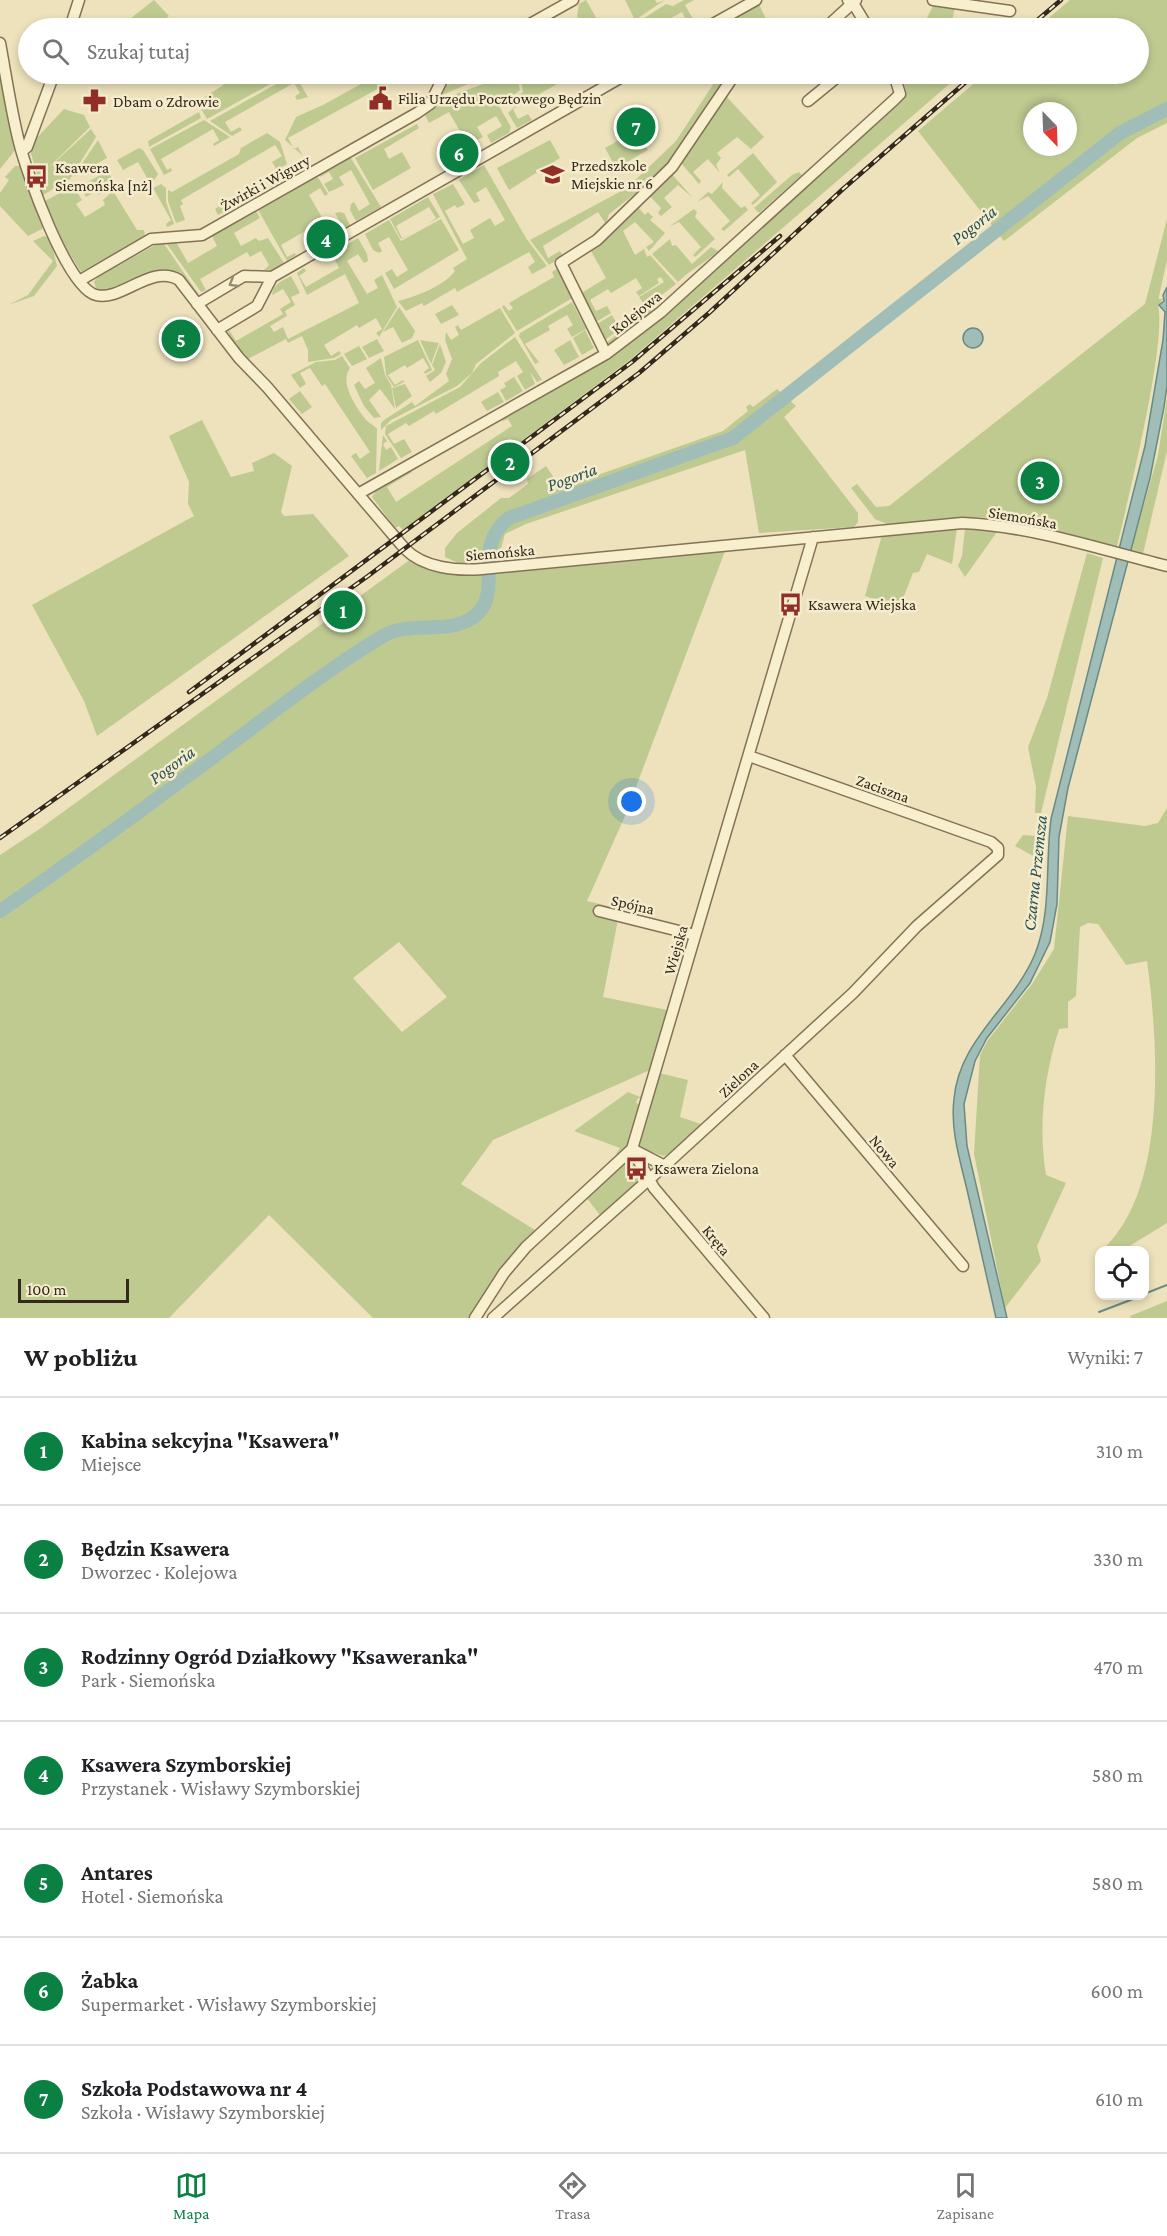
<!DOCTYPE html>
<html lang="pl">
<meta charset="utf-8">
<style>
body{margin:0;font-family:"Crimson Pro",serif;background:#f6f6f6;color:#202124}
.controls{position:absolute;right:18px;bottom:18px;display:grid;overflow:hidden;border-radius:12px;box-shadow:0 3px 9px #0003}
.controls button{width:54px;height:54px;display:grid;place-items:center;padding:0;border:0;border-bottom:2px solid #e0e0e0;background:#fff;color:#202124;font:30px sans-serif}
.compass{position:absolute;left:1023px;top:102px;width:54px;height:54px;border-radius:50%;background:#fff;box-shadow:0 3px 9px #0003;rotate:157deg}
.scale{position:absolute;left:18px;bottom:15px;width:111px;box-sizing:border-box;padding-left:6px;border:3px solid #33281b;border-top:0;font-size:16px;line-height:21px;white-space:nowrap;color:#33281b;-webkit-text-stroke:4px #f4eccc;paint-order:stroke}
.you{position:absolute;left:632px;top:802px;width:21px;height:21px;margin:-15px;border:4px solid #fff;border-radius:50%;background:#1a73e8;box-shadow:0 0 0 9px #1a73e833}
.badge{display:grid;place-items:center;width:39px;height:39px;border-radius:50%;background:#0b8043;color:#fff;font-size:20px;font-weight:700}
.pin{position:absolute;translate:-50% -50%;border:3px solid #fff;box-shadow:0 2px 6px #0006}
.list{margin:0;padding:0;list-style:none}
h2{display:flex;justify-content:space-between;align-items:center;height:78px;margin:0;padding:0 24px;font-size:26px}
h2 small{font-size:20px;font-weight:400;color:#757577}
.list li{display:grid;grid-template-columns:39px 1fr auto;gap:18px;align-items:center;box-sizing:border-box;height:108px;padding:0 24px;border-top:2px solid #e0e0e0}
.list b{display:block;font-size:22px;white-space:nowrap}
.list p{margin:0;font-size:20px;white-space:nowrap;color:#757577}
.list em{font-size:20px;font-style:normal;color:#757577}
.icon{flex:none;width:33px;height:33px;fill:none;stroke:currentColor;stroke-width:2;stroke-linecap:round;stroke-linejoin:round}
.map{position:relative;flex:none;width:1167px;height:1318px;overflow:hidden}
.search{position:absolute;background:#fff;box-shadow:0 3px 9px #0003;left:18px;right:18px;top:18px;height:66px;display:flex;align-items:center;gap:15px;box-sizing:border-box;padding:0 21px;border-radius:33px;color:#757577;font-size:22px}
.sheet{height:834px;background:#fff}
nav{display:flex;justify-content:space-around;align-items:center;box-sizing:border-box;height:84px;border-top:2px solid #e0e0e0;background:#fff;font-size:16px;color:#757577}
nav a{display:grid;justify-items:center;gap:3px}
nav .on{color:#0b8043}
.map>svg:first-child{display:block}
</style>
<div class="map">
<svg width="1167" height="1318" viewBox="0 0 1167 1318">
<rect width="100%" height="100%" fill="#ede2bc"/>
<path fill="#bfca91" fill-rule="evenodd" d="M154,0L169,16L153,28H122L121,26Z
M586,0L598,21L592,24L577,17L579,4Z
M625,0H655L657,3L665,0L635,20Z
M684,0H694L685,5L697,26L685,28L683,25L687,22L682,12L653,28H629L666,4L673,6Z
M1070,0H1167V123L1137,138L1004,241L918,131L985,74H1138V28H1037ZM1032,111H1068V147H1032Z
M759,4L770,28H735L733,20Z
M933,6L955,8L952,20L1009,23L1005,28H922Z
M0,68L16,149L0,169Z
M250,74H288L207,119L197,102L228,82Z
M294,74L308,97L297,100L295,96L300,93L294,83L225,122L231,132L240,127L242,130L232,136L210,121Z
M379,74H390L392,81L288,138L294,149L298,147L303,156L285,140L296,117L323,105Z
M468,74L478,80L442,95L446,86Z
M501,74H517L520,90L514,95L512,93L502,102L500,99L496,101L511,127L509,133L491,143L487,135L502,126L496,116L477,127L483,137L468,145L449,112L429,123L425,115L434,109L440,100L483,84Z
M520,74H575L513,109L518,119L528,114L532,120L517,128L508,113L522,100L519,95L523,92Z
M699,74H730L670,163L658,176L609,214L606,224L598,212L546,244L543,246L548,258L560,251L563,256L549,265L530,240L627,188L676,141L714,83Z
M901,74H961L631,359L403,530L399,526L395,528L372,497L376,491L374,488L409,468L412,472L387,487L396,502L512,426L508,419L503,421L501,417L589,369L905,95L906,90Z
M726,96L764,137L751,149L737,137L717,153L721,158L716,165L720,173L708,159L693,172L701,181L699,184L681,163Z
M64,109L84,115L90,127L44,172L91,129L96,137L70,179L43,195L30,150L34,141Z
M199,112L201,118L149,147L148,141Z
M204,120L230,137L214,146L213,144L219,140L213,129L161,159L167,170L171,168L172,171L164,175L150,149Z
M417,124L419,128L384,149L389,159L402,152L411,168L373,190L355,158Z
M637,130L648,150L616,168L605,148Z
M267,133L280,142L287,164L277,170L272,162L282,156L275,145L181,200L183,204L180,206L185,220L176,223L168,201V190L172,192L239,154L241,148Z
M98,140L107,158L73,177Z
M550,140L560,158L509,190L497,168Z
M139,148L143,150L158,174L151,185L138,162L123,170L117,160Z
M753,153L777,182L753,205L751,203L760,195L738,169L729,177L727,175Z
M349,155L381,207L356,221L350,210L351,204L354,202L359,211L370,204L351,170L339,177L344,185L329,192L324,184L333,179L329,172L320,177L318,173Z
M484,165L526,238L547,266L532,274L528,267L535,262L529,252L457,292L455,288L424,306L422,303L406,311L398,301C415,297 444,286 455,271L453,268L467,259L433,194L453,184L465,204L457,208L455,205L445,211L463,244L474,238L470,230L490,218L495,226L505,220L486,187L476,193L480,201L474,203L459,180Z
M15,166H22L43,223L42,229L28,236L0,206V193L9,180L5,177Z
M104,167L115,182L99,195L96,191L86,197L80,183H86L104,173Z
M799,172L802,175L759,213L754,208L792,175Z
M671,173L693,198L678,185L664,198L672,207L661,216L658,213L661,208L649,195L637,206L645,215L648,212L653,217L650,220L665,233L649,251L646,247L654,242L635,222L623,231L635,255L644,249L647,257L650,255L676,284L646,307L639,297L664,282L661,277L657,279L659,283L639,296L636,292L642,288L636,278L611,293L608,289L590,300L596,311L607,306L611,313L594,323L578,291L583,292L606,278L591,251L587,249Z
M316,174L328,194L325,196L320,188L309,195L328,228L340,222L335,213L339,212L344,213L350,225L329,237L326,234L315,245L313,242L321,237L314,226L281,245L287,257L295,253L296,255L287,261L257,208Z
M723,182L722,188L741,208L745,206L748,210L724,231L721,229L730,221L708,196L697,202L708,192L712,194Z
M161,184L166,188V202L174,224L167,227L166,224L171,220L153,188Z
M73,186L82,200L76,204L85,217L105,205L103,200L113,191L137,230H144L145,236L81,272L63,243L45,201Z
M251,188L258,199L239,209L236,205L218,215L215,209Z
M428,197L440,217L428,224L436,218L429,207L396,226L402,238L411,234L401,239L390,219Z
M255,209L260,218L234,233L241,246L256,238L259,241L268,238L284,263L271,270L263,271L269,265L261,251L250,257L247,252L200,279L206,290L201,292L164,240H175L188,263L217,246L211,234Z
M694,209L697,212L695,217L715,239L695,257L693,255L701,247L679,222L669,227Z
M441,219L459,250L394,289L385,273L392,269L397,277L408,270L389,237L378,243L382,251L379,253L373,250L365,234L389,220L401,241Z
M1167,219V260L1159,296V299H1163L1158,306C1167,342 1128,501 1117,546L992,518L968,517L887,524L875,519L851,488L857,484L876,507L889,506L1145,304Z
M44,236L50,238L57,266L34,296L8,305L28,295L53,261L33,241Z
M358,238L367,254L368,261L364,263L358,254L347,261L367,294L378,288L374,280L382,275L397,307L379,337L376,333L382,329L376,318L359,328L357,325L324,345L331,356L339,351L341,354L334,358L308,362V350L302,336L288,343L286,339L248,359L233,342L227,329L235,325L229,330L236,341L283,314L280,309L291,302L283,289L272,295C273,284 282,281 291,276L300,293L291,297L295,305L285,311L287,316L270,326L274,332L283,327L288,339L359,303L345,274L307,295L297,273L304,268L306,271L299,276L306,287L339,268L333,256L324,261L322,258L338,253V250Z
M670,239L672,246L676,245L692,264L711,247L718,251C704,264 691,269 678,282L652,254Z
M162,241L199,295C188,290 186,275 172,271C148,266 115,298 96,288L94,282L98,277Z
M557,269L574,297L517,331L502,307L504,305L509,311L513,308L509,303L554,277L552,272Z
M572,302L586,329L572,337L567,329L573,325L567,315L548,326L550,330L525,344L539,362L535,364L519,336L520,333Z
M452,305L459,315L441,324L435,314Z
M399,307L415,331L412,338L402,343L393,327L383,332Z
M650,307L653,313L612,345L605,344Z
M500,308L515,333L476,364L472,373L457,386L391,420L381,430V423L384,420L412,402L415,406L449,381L446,374L452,359L445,340L446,332L451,340L459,335L455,327L458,325L461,330Z
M612,315L620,329L605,340L597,324Z
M585,330L594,348L582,355L573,338Z
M515,337L542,380L537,382L530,372L535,384L525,390L517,376L523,372L516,361L498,372L499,376L436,414L434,411L409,426L406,423L388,434L394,444L404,439L412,452L401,458L385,434L386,426L460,387L481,363Z
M377,339L384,351L369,358L362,347Z
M418,340L432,370L425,374L424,372L429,368L423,358L407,368L405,365L388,375L395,385L403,380L404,382L394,387L386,375L384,357Z
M420,340L439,343L431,364Z
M570,340L579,357L564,365L554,350Z
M440,344L446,362L441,373L430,382L426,376L435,370L432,365Z
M359,346L367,359L352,366L344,354Z
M342,356L350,368C339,383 356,407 366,420C370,424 374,425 377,429L376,473L367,478L351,456L356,453L360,459L370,452L325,384L322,386L310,368L300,373L306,384L300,388L291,375L316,362L335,360Z
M381,358L385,375L391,385L395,409L380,389L369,400L381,417L374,418L364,406L354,385L359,381L365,389L375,383L366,368Z
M514,377L523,391L506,401L500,390L506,387L504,383Z
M405,384L412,396L396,408L392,388Z
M777,389L796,406L784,417L858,513V522L854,527L759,533L745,450L526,524L505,534L498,559L460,564L445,557V548L457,533L501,498H509L528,484L527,479L546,466L556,481L585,469L589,478L723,431L748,411L746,407L750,404L753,407Z
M300,391L312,407L302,414L289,399Z
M498,392L504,402L487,411L481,402Z
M1167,398V451L1143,554L1131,550L1158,455Z
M202,420L231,477L254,471L252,463L274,453L292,466L281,512L284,516L313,514L349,556L97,736L84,701L32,605L194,516L188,504L189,482L169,436Z
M383,435L387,441L383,444L386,450L391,447L398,459L379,471Z
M957,528L952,564L927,554L919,572L913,573L899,609L865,596L882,535Z
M965,529H999L965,577L958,566L962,556Z
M725,551L625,816L587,901L620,909L603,997L667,1010L650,1070L493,1140L461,1184L535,1230L490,1283L470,1318H373L269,1215L169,1318H0V855L41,828L411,559L457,573L480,575ZM399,942L447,997L402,1032L353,978Z
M1087,553L1103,558L1041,813H1035L1036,787L1028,747L1047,698Z
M1167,808V1223L1123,1250H1102C1167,1192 1159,1048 1147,961L1126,965L1098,924L1088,923L1080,927L1076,996L1068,1002V1028L1059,1029C1044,1076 1038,1126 1046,1175L1066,1183L1037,1246L1041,1261L1005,1308L974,1154L980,1055L988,1040L1032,984L1054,949L1068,816L1145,826L1158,823Z
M1023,835L1037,836L1033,856L1015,846Z
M659,1073L688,1080L680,1117L701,1124L672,1152L664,1156L642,1149L638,1143Z
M646,1081H648L643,1099L638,1098L636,1103L641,1105L629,1145L620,1155L616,1154L620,1148L574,1131L628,1092L640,1097Z
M630,1158L641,1181L603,1219L586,1197Z
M1167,1301V1318H1131L1130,1316Z"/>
<path fill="#a0beb7" stroke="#688b85" stroke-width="1.5" d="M1167,287V386L1164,407L1150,478L1068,788L1059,837L1057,904L1050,942L1030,983L987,1038L975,1061L964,1104L967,1146L1007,1318H996C987,1277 977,1235 968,1194C961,1163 950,1131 954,1099C959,1039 1013,1007 1035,954C1052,911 1045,864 1051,819L1145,446L1163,340L1165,312L1159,305L1164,301L1163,295Z
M963 338a10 10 0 1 1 20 0a10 10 0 1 1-20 0Z"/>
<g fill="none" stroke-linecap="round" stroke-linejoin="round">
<path stroke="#688b85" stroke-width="2" d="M1144,1294L1167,1285
M1099,1312L1141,1296"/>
<path stroke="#a0beb7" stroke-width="14" d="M0,911C76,859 150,804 224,749C276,710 328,669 383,636C410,620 449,636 475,616C505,591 470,548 509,518L733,438L1120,133L1167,109"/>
<defs>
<path id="minor" d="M848,0L853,3L868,28
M933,0L1010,11
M70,28L79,0
M523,28L573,0
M706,28L756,0
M829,28L832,22L856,0
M0,43C6,76 11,110 19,142C26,171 67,288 96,295C121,302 152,263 179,280L239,358L267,387L405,549C424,568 456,571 482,569L962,523C1032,526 1099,549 1167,566
M808,101L841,74
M22,151L27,147L54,74
M79,281L151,239L202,235L417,113L430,104L445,74
M197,304L244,276L272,277L627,74
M217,330L257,306L272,277
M606,354L561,263L597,240L672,167L735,74
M358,494L606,354L661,312L894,100L900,94L894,74
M599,911L695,935
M785,1055L963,1266
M632,1149L654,1188L764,1318
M632,1149L665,1166
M475,1318L504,1273L526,1247L632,1149L813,537
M493,1318L672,1159L853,993L917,926L998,855V848L991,842L749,756"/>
</defs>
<use href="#minor" stroke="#847256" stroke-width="13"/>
<use href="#minor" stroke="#f8efcf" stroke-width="10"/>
<defs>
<path id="rail" d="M1028,28L1061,0
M189,692L632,362L780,236
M0,838L368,576L639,373L710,312L843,189L975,74"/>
</defs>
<use href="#rail" stroke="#33281b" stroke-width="4.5"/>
<use href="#rail" stroke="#f4eccc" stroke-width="2" stroke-dasharray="7" stroke-linecap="butt"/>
</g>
<defs><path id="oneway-chevron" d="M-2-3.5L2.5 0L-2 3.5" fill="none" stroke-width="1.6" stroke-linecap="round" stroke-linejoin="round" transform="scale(1.5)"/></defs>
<use stroke="#968c75" href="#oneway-chevron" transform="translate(233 283) rotate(150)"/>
<defs>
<symbol id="civic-bare" viewBox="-9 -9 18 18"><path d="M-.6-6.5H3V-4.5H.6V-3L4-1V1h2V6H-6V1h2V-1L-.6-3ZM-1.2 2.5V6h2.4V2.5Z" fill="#912f27" stroke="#f4eccc" stroke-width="2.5" paint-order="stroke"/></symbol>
<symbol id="pharmacy-bare" viewBox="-9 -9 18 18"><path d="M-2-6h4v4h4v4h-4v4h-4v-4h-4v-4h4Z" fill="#912f27" stroke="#f4eccc" stroke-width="2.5" paint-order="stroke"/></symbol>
<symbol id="school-bare" viewBox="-9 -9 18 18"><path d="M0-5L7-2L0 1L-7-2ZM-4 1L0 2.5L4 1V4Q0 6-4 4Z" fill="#912f27" stroke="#f4eccc" stroke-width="2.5" paint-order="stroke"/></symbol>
<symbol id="bus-bare" viewBox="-9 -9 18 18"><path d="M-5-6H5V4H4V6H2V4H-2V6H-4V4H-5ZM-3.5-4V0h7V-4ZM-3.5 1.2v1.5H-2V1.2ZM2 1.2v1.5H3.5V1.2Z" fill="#912f27" stroke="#f4eccc" stroke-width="2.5" paint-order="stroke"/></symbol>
</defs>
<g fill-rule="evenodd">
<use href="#civic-bare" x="364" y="82" width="33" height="33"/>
<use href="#pharmacy-bare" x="78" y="84" width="33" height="33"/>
<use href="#school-bare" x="536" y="158" width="33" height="33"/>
<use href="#bus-bare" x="20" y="160" width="33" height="33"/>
<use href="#bus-bare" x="774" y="588" width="33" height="33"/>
<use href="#bus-bare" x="620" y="1152" width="33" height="33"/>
</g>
<g text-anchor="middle" stroke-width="5" stroke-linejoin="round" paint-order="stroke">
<g font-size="16" fill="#33281b" stroke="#f4eccc" text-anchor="start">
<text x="398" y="104">Filia Urzędu Pocztowego Będzin</text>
<text x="113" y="107">Dbam o Zdrowie</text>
<text x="571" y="171">Przedszkole<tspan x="571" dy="18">Miejskie nr 6</tspan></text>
<text x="55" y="173">Ksawera<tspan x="55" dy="18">Siemońska [nż]</tspan></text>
<text x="808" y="610">Ksawera Wiejska</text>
<text x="654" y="1174">Ksawera Zielona</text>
</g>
<g font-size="16" fill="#33281b" stroke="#f4eccc">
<text transform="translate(265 182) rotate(-29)" y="6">Żwirki i Wigury</text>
<text transform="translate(636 312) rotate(-39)" y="6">Kolejowa</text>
<text transform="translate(1023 517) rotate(10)" y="6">Siemońska</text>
<text transform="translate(500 552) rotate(-5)" y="6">Siemońska</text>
<text transform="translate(883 788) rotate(20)" y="6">Zaciszna</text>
<text transform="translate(633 904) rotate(13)" y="6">Spójna</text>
<text transform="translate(675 950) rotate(-74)" y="6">Wiejska</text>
<text transform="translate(738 1078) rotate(-43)" y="6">Zielona</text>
<text transform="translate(885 1151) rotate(50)" y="6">Nowa</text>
<text transform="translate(717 1240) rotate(50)" y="6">Kręta</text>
</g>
<g font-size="18" font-style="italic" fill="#2a5253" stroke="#f4eccc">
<text transform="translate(974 225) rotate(-38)" y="6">Pogoria</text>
<text transform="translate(572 477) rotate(-20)" y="6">Pogoria</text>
<text transform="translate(172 765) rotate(-36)" y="6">Pogoria</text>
<text transform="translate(1035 873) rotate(-84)" y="6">Czarna Przemsza</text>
</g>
</g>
</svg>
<div class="controls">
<button><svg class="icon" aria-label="locate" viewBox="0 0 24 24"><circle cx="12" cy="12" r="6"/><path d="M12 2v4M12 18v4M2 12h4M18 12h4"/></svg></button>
</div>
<svg class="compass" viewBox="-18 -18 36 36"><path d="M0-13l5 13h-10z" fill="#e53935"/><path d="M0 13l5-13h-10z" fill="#757577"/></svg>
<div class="scale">100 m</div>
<div class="you"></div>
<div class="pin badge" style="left:343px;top:610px">1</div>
<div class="pin badge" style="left:510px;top:462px">2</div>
<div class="pin badge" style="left:1040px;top:481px">3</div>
<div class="pin badge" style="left:326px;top:239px">4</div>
<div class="pin badge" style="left:181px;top:339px">5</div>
<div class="pin badge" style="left:459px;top:153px">6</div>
<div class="pin badge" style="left:636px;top:127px">7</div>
<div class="search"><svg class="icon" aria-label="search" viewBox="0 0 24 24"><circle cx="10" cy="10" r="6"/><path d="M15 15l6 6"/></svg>Szukaj tutaj</div>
</div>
<section class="sheet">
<h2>W pobliżu<small>Wyniki: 7</small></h2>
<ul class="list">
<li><span class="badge">1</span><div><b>Kabina sekcyjna &quot;Ksawera&quot;</b><p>Miejsce</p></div><em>310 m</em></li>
<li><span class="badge">2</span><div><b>Będzin Ksawera</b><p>Dworzec · Kolejowa</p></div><em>330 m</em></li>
<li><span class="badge">3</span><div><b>Rodzinny Ogród Działkowy &quot;Ksaweranka&quot;</b><p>Park · Siemońska</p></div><em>470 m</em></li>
<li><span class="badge">4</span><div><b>Ksawera Szymborskiej</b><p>Przystanek · Wisławy Szymborskiej</p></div><em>580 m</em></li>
<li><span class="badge">5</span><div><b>Antares</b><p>Hotel · Siemońska</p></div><em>580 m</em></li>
<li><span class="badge">6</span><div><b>Żabka</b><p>Supermarket · Wisławy Szymborskiej</p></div><em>600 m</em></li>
<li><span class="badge">7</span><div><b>Szkoła Podstawowa nr 4</b><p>Szkoła · Wisławy Szymborskiej</p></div><em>610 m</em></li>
</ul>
</section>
<nav>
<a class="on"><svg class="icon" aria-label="map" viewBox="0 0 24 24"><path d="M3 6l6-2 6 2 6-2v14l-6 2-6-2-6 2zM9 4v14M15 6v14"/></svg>Mapa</a>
<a><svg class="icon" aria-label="directions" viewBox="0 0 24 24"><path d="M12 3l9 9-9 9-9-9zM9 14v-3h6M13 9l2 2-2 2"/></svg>Trasa</a>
<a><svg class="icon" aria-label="saved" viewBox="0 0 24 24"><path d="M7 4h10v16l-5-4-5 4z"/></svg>Zapisane</a>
</nav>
